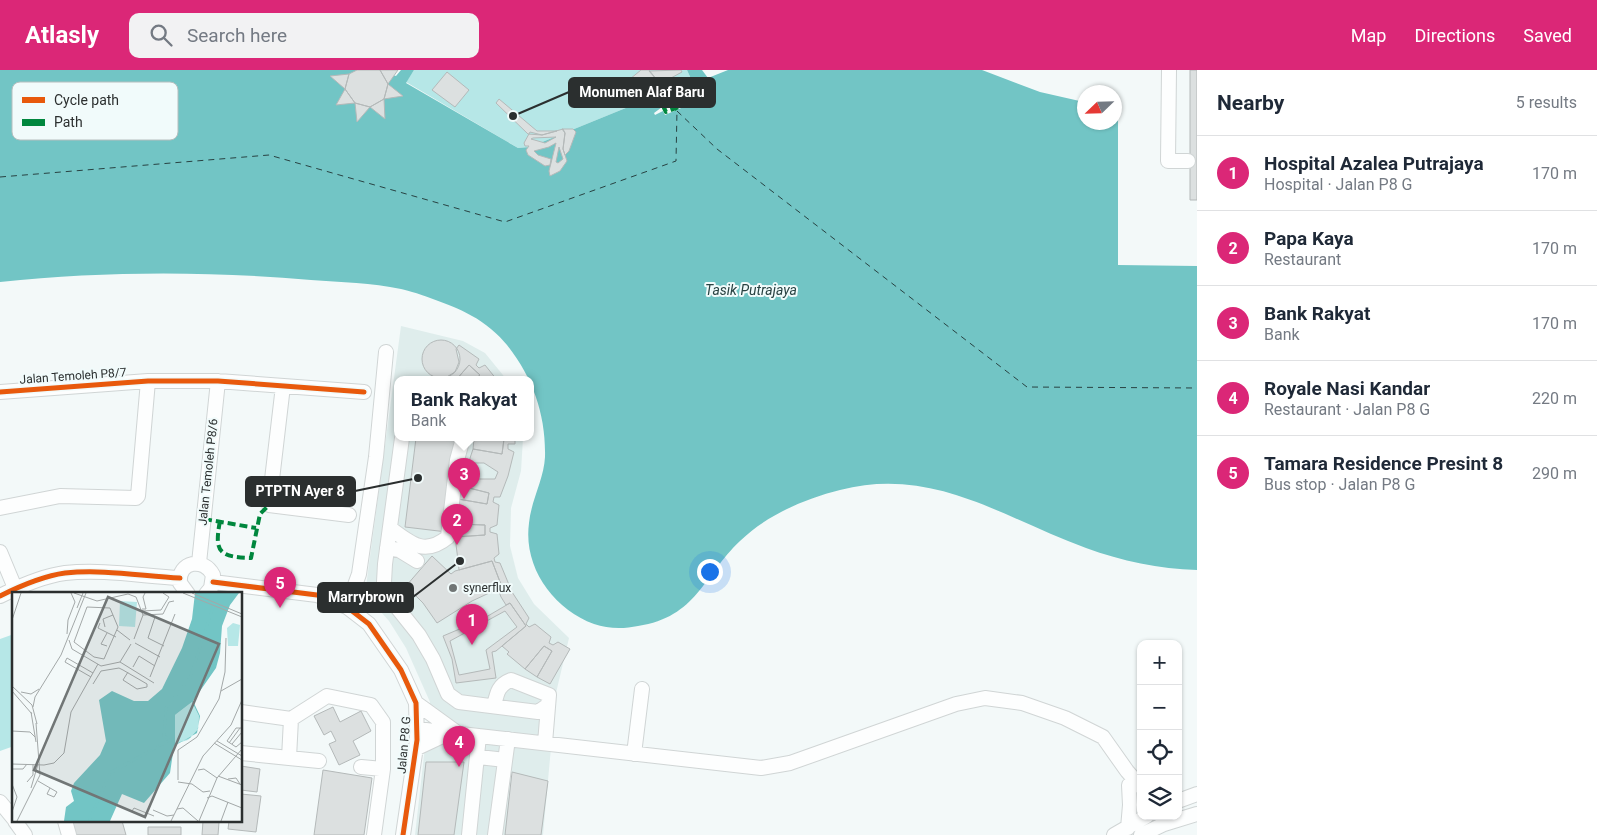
<!DOCTYPE html>
<meta charset="utf-8">
<style>
body{margin:0;font-family:Roboto,sans-serif;background:#f2f2f3;color:#1f2937}
.controls{position:absolute;right:15px;bottom:15px;display:grid;overflow:hidden;border-radius:10px;box-shadow:0 1px 4px #0004}
.controls button{width:45px;height:45px;display:grid;place-items:center;padding:0;border:0;border-bottom:1px solid #e0e1e3;background:#fff;color:#1f2937;font:25px sans-serif}
.compass{position:absolute;left:1077px;top:15px;width:45px;height:45px;border-radius:50%;background:#fff;box-shadow:0 1px 4px #0004;rotate:247deg}
.you{position:absolute;left:709px;top:501px;width:18px;height:18px;margin:-12px;border:4px solid #fff;border-radius:50%;background:#1a73e8;box-shadow:0 0 0 8px #1a73e833}
.badge{display:grid;place-items:center;width:32px;height:32px;border-radius:50%;background:#db2777;color:#fff;font-size:16px;font-weight:700}
.pin{position:absolute;translate:-50% -41px;filter:drop-shadow(0 1px 2px #0008)}
.pin::after{content:'';position:absolute;top:26px;width:18px;height:15px;background:inherit;clip-path:polygon(0 0,100% 0,50% 100%)}
.popup{position:absolute;left:394px;top:306px;width:140px;height:65px;box-sizing:border-box;display:grid;place-content:center;border-radius:10px;background:#fff;filter:drop-shadow(0 1px 4px #0005);font-size:16px;white-space:nowrap;color:#747a83}
.popup b{font-size:19px;color:#1f2937}
.popup::after{content:'';position:absolute;left:50%;top:100%;margin-left:-10px;border:10px solid transparent;border-top-color:#fff}
.list{margin:0;padding:0;list-style:none}
h2{display:flex;justify-content:space-between;align-items:center;height:65px;margin:0;padding:0 20px;font-size:21px}
h2 small{font-size:16px;font-weight:400;color:#747a83}
.list li{display:grid;grid-template-columns:32px 1fr auto;gap:15px;align-items:center;box-sizing:border-box;height:75px;padding:0 20px;border-top:1px solid #e0e1e3}
.list b{display:block;font-size:19px;white-space:nowrap}
.list p{margin:0;font-size:16px;white-space:nowrap;color:#747a83}
.list em{font-size:16px;font-style:normal;color:#747a83}
.icon{flex:none;width:28px;height:28px;fill:none;stroke:currentColor;stroke-width:2;stroke-linecap:round;stroke-linejoin:round}
.map{position:relative;flex:none;width:1197px;height:765px;overflow:hidden}
header{display:flex;align-items:center;gap:30px;box-sizing:border-box;height:70px;padding:0 25px;background:#db2777;color:#fff}
header strong{font-size:24px}
nav{display:flex;gap:28px;margin-inline-start:auto;font-size:18px}
.search{width:350px;height:45px;background:#f2f2f3;display:flex;align-items:center;gap:12px;box-sizing:border-box;padding:0 18px;border-radius:10px;color:#747a83;font-size:19px}
main{display:flex}
aside{flex:1;background:#fff}
.map>svg:first-child{display:block}
</style>
<header>
<strong>Atlasly</strong>
<div class="search"><svg class="icon" aria-label="search" viewBox="0 0 24 24"><circle cx="10" cy="10" r="6"/><path d="M15 15l6 6"/></svg>Search here</div>
<nav><a>Map</a><a>Directions</a><a>Saved</a></nav>
</header>
<main>
<div class="map">
<svg width="1197" height="765" viewBox="0 0 1197 765">
<rect width="100%" height="100%" fill="#f3f9f9"/>
<path fill="#dfedec" d="M401,256L463,271L485,283L507,310H398V368H523L521,401L511,438L510,476L518,508L534,534L569,568L556,623L543,765H415L430,632L406,578L389,551L365,524Z"/>
<path fill="#b6e7e7" d="M414,0H687L692,11L530,77L518,78L406,12Z
M14,564V676L0,681V569Z"/>
<path fill="#72c5c5" d="M0,0H376L396,6L401,0H414L406,13L518,78L530,77L692,11L687,0H702L708,8L728,0H982L1040,22L1084,32V52H1114L1115,40H1118V195L1197,196V500C1159,499 1122,491 1086,478C1003,448 934,396 840,420C804,429 767,445 740,471C703,506 697,547 638,556C624,559 608,559 594,554C553,539 523,497 529,453C531,431 544,409 545,387C546,345 533,308 507,275C499,265 484,252 472,246C460,238 416,222 401,219C372,213 341,212 311,210C207,201 104,201 0,212Z"/>
<path fill="#f3f9f9" d="M681,23L683,25L670,37L693,27L695,32L665,45L663,41L655,45L654,43Z"/>
<g fill="none" stroke-linecap="round" stroke-linejoin="round">
<path stroke="#284242" stroke-width="1" stroke-dasharray="6 5" stroke-linecap="butt" d="M677,41L717,79L1027,317L1197,318
M0,107L269,85L505,152L676,91L677,40"/>
</g>
<path fill="#dce0e0" stroke="#b4b9b9" fill-rule="evenodd" d="M357,0H380L388,14L384,29L370,37L355,33L345,19L349,4Z
M380,0H398L388,14Z
M641,0H649L661,15L634,25L630,9Z
M681,0L682,2L671,8L672,12L662,16L649,1Z
M1190,0H1197V130H1190Z
M447,2L469,20L455,37L432,20Z
M349,4L345,19L330,6Z
M692,11L696,20L683,25L681,23L676,26L673,19Z
M388,14L403,26L384,29Z
M345,19L355,33L336,35Z
M384,29L385,49L370,37Z
M499,29L537,61H557L542,65L528,64L496,33Z
M355,33L370,37L357,52Z
M562,59H573L576,62L569,81L565,85L563,79L565,63Z
M563,59L565,63L563,79L567,91L560,101L550,106L549,101L556,73L549,77L534,81L538,85L551,89L550,95L545,96L528,85L526,80L529,76H525L524,73L530,62L542,65ZM556,67L545,73L531,69L533,68ZM559,77L563,89L558,93L556,92Z
M422 289a19 19 0 1 1 38 0a19 19 0 1 1-38 0Z
M459,275L479,289L476,295L479,298L485,295L497,310H474L480,305L469,295L456,310H438L433,307L445,308L455,302L459,292L456,279Z
M469,295L480,305L474,310H456Z
M416,368H458L447,462L405,457Z
M515,368V374H508V379L514,382L508,406L500,427H494L493,432L499,435L497,455L490,458V462L497,464L499,484L494,488L495,492L500,493L512,522L529,548L526,554L529,557L535,554L551,567L549,573L553,575L558,572L570,579L550,614L537,607L552,581L544,576L525,599L507,584L509,582L502,576L526,556L510,533L506,535L501,527L498,519L502,517L492,491L459,500L458,490L455,467L485,465V455L455,454L458,429L487,434L489,423L461,416L473,379L502,384L504,369L473,368ZM471,393H484L498,402L495,409H479L468,401Z
M474,369H504L502,384L473,379Z
M461,416L489,423L487,434L458,429Z
M455,454L485,455V465L455,467Z
M432,486L451,504L455,501L492,491L502,517L472,531L437,553L423,533L406,516Z
M510,533L526,556L496,581L492,582L496,608L456,613L452,589L443,566L481,550Z
M505,541L517,557L486,580L490,599L459,605L450,571Z
M544,576L552,581L537,607L525,599Z
M333,637L340,652L361,641L371,661L353,671L360,685L339,695L329,674L336,671L331,661L324,665L314,646Z
M426,692H464L454,765H418Z
M241,696L260,699L257,722L241,720Z
M323,700L372,708L364,765H314Z
M512,702L548,711L541,765H505Z
M241,724L261,726L256,762L228,759L229,751H241Z
M70,751H122L126,765H75Z
M203,751L219,752L218,765H202Z
M148,757H181V765H148Z"/>
<g fill="none" stroke-linecap="round" stroke-linejoin="round">
<defs>
<path id="minor" d="M1169,0L1168,91H1188
M283,316L269,435L349,445
M0,322L148,311H218L364,322
M402,368L385,494L384,512L387,525L419,565L433,589L448,624L459,632L538,642L548,635
M0,438L60,426L136,428L138,426L148,311
M390,458C411,474 425,486 448,467L457,390L463,368
M387,478L399,480L417,491
M0,482L15,518
M199,493L218,311
M213,512L317,525L347,537L369,554L401,600L416,633L417,670L403,765
M188,524L180,513C178,491 204,487 213,505L211,518L206,524
M0,526C20,516 43,506 65,503C103,499 142,506 180,508
M347,537L359,504L376,387L386,282
M416,633L456,662
M494,636C497,623 498,615 511,610L549,625L545,673
M241,642L291,649L327,626L371,635L383,652V699L374,765
M417,659L761,698L790,693L956,634L985,628L1022,633L1065,648L1103,667L1127,701L1141,717
M415,679L449,663
M241,683L289,688L291,649
M634,684L642,619
M479,687L505,690
M289,688L319,691
M361,697L383,699
M1178,731L1197,724
M0,732L14,749
M15,751L25,765
M65,751L69,765
M1128,758L1130,735L1129,715
M469,765L479,666
M495,765L508,669
M1114,765L1147,746
M1141,765L1164,754L1197,744"/>
</defs>
<use href="#minor" stroke="#d0d5d5" stroke-width="16"/>
<use href="#minor" stroke="#fdfefe" stroke-width="14"/>
<path stroke="#00873e" stroke-width="4" stroke-dasharray="8 4" stroke-linecap="butt" d="M677,40L676,38L666,42L664,38L682,24L678,14
M204,449L256,458
M220,451C214,482 219,487 251,488L260,444L269,435"/>
<defs>
<path id="cycleway" d="M0,322L148,311H218L364,322
M213,512L317,525L347,537L369,554L401,600L416,633L417,670L403,765
M0,526C20,516 43,506 65,503C103,499 142,506 180,508"/>
</defs>
<use href="#cycleway" stroke="#f1fbfb" stroke-width="8"/>
<use href="#cycleway" stroke="#e8590c" stroke-width="5"/>
</g>
<circle fill="#717676" stroke="#f1fbfb" stroke-width="2" cx="453" cy="518" r="5"/>
<g text-anchor="middle" stroke-width="4" stroke-linejoin="round" paint-order="stroke">
<g font-size="12" fill="#2b2f2f" stroke="#f1fbfb">
<text transform="translate(73 306) rotate(-4)" y="4">Jalan Temoleh P8/7</text>
<text transform="translate(208 402) rotate(-84)" y="4">Jalan Temoleh P8/6</text>
<text transform="translate(404 675) rotate(-85)" y="4">Jalan P8 G</text>
</g>
<g font-size="12" fill="#2b2f2f" stroke="#f1fbfb" text-anchor="start">
<text x="463" y="522">synerflux</text>
</g>
<g font-size="14" font-style="italic" fill="#284242" stroke="#f1fbfb">
<text x="751" y="225">Tasik Putrajaya</text>
</g>
</g>
<g transform="translate(12 522)">
<rect width="230" height="230" fill="#f3f9f9"/>
<path d="M108,9L125,10L123,35L107,34ZM221,31L228,33L226,54H216L215,36ZM180,110L187,124L186,137L176,148L162,152L163,123Z" fill="#b6e7e7"/>
<path d="M183,1H227L218,13L210,34L208,61L204,76L181,109L188,124L185,141L162,154L158,181L132,211L110,202L98,229H52L54,215L62,209L59,199L62,191L88,163L94,149L87,108L100,99L122,109H136L150,97L170,56L180,27ZM180,110L187,124L186,137L178,146L163,152V123Z" fill="#72c5c5" fill-rule="evenodd"/>
<path fill="none" stroke="#72c5c5" stroke-width="2.5" d="M159,148L152,144L154,116L178,86L201,15M77,229L98,181L158,148"/>
<path fill="none" stroke="#a3a8a8" stroke-width="1" d="M62,1L85,9L116,2L124,5L131,23L122,47M171,1L230,25M180,1L230,22M75,15L98,16L106,35L92,67L82,65L62,50ZM65,16L71,1M130,17H134L131,5L133,1M130,19L149,18L157,5L151,1M131,23L151,22L157,10L162,9M143,25L136,46L152,54M0,28L9,1M88,31L86,36L104,45M93,35L91,27L101,23M105,38L118,48M55,42L56,28L63,10L59,1M57,48L60,57L89,74L108,70L119,52M123,51L148,65M95,54L89,52L95,41M108,70L142,91M121,75L127,64L143,74M79,85L53,70L55,66L81,81M138,85L163,22M81,92L89,79L107,76L111,78L135,92V95L125,97L111,88L116,80M0,94L20,113L25,132M0,99L20,122M209,99L230,87M9,100L19,102L27,97M21,115L23,105L49,63L74,1M19,120L24,150M230,136H224L215,149L224,155L230,150M0,139L18,140L23,145M205,149L230,164M202,151L230,168M217,151L228,136M220,152L230,140M0,172L32,173L42,171L52,161L59,120L86,72M0,177H11L15,172M186,178L192,177L205,186M206,184L230,193M216,187L224,186L228,192M166,188V158L185,145L207,107L213,80L214,46M26,189L45,200L42,205L35,202L38,196M15,190L21,183V172M166,190L180,192L191,200L198,199M0,192L5,205L0,220M19,196L26,172M195,206L200,204L230,216M165,217L171,216L186,229M141,218L155,224L162,223M120,219L122,216L142,224M5,229L28,183L24,131M159,229L191,164L219,133L230,108M187,229L205,186L230,157M209,229L216,210"/>
<path fill="#717676" fill-opacity="0.15" stroke="#717676" stroke-width="2.5" d="M96,5L207,52L133,225L22,178Z"/>
<rect width="230" height="230" fill="none" stroke="#2b2f2f" stroke-width="2.5"/>
</g>
<rect x="12" y="12" width="166" height="58" rx="8" fill="#f1fbfb" stroke="#b6bebe" stroke-width="1"/>
<rect x="22" y="27" width="23" height="6" fill="#e8590c"/>
<rect x="22" y="49" width="23" height="7" fill="#00873e"/>
<g font-size="14" fill="#2b2f2f">
<text x="54" y="35">Cycle path</text>
<text x="54" y="57">Path</text>
</g>
<path fill="none" stroke="#2b2f2f" stroke-width="2" d="M513 46L569 22M418 408L355 421M460 491L413 527"/>
<g fill="#2b2f2f" stroke="#f1fbfb" stroke-width="2">
<circle cx="513" cy="46" r="5"/>
<circle cx="418" cy="408" r="5"/>
<circle cx="460" cy="491" r="5"/>
</g>
<g fill="#2b2f2f" stroke="#2b2f2f" stroke-width="2">
<rect x="569" y="8" width="146" height="29" rx="5"/>
<rect x="246" y="407" width="109" height="29" rx="5"/>
<rect x="318" y="513" width="95" height="29" rx="5"/>
</g>
<g font-size="14" text-anchor="middle" font-weight="bold" fill="#fff">
<text x="642" y="27">Monumen Alaf Baru</text>
<text x="300" y="426">PTPTN Ayer 8</text>
<text x="366" y="532">Marrybrown</text>
</g>
</svg>
<div class="controls">
<button>+</button>
<button>−</button>
<button><svg class="icon" aria-label="locate" viewBox="0 0 24 24"><circle cx="12" cy="12" r="6"/><path d="M12 2v4M12 18v4M2 12h4M18 12h4"/></svg></button>
<button><svg class="icon" aria-label="layers" viewBox="0 0 24 24"><path d="M12 4l9 5-9 5-9-5zM3 14l9 5 9-5"/></svg></button>
</div>
<svg class="compass" viewBox="-18 -18 36 36"><path d="M0-13l5 13h-10z" fill="#e53935"/><path d="M0 13l5-13h-10z" fill="#747a83"/></svg>
<div class="you"></div>
<div class="pin badge" style="left:472px;top:575px">1</div>
<div class="pin badge" style="left:457px;top:475px">2</div>
<div class="pin badge" style="left:464px;top:429px">3</div>
<div class="popup"><b>Bank Rakyat</b>Bank</div>
<div class="pin badge" style="left:459px;top:697px">4</div>
<div class="pin badge" style="left:280px;top:538px">5</div>
</div>
<aside>
<h2>Nearby<small>5 results</small></h2>
<ul class="list">
<li><span class="badge">1</span><div><b>Hospital Azalea Putrajaya</b><p>Hospital · Jalan P8 G</p></div><em>170 m</em></li>
<li><span class="badge">2</span><div><b>Papa Kaya</b><p>Restaurant</p></div><em>170 m</em></li>
<li><span class="badge">3</span><div><b>Bank Rakyat</b><p>Bank</p></div><em>170 m</em></li>
<li><span class="badge">4</span><div><b>Royale Nasi Kandar</b><p>Restaurant · Jalan P8 G</p></div><em>220 m</em></li>
<li><span class="badge">5</span><div><b>Tamara Residence Presint 8</b><p>Bus stop · Jalan P8 G</p></div><em>290 m</em></li>
</ul>
</aside>
</main>
